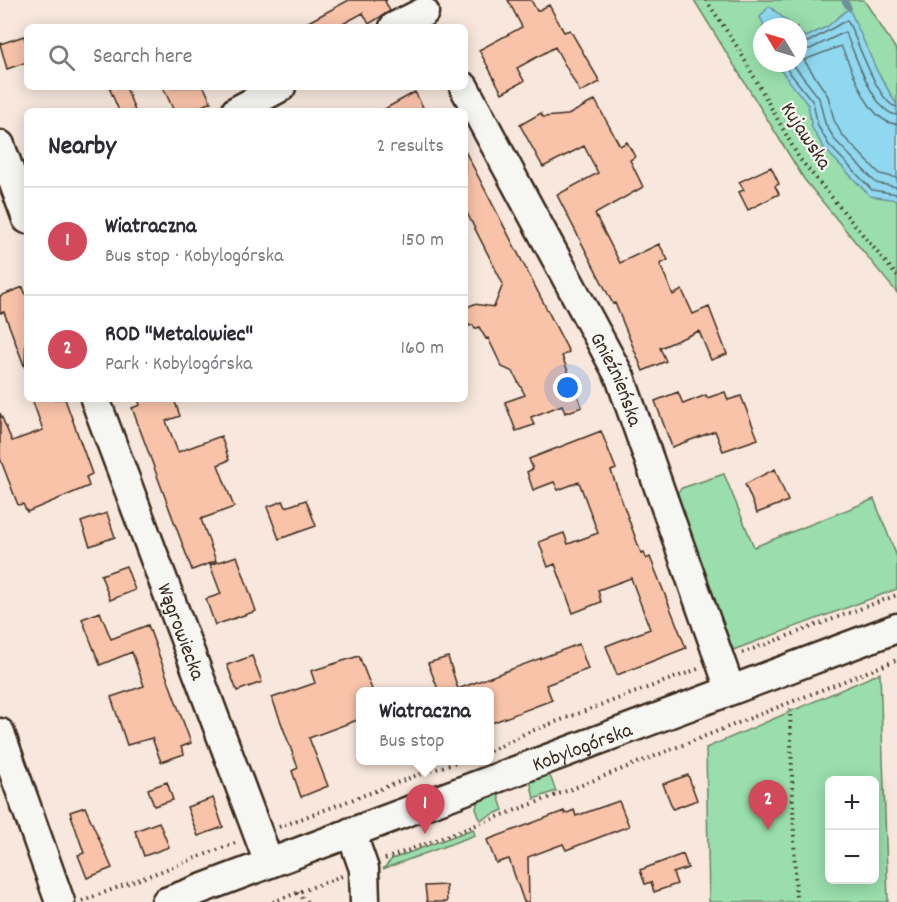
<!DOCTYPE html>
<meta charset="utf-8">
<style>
body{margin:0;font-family:Dekko,sans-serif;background:#f7f7f7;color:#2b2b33}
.controls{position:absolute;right:18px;bottom:18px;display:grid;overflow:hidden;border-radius:9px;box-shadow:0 3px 15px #0003}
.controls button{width:54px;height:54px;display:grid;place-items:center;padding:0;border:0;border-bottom:2px solid #e1e1e2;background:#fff;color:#2b2b33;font:30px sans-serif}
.compass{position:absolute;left:753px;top:18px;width:54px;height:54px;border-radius:50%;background:#fff;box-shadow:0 3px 15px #0003;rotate:308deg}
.you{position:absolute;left:568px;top:388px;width:21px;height:21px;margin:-15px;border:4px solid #fff;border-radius:50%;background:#1a73e8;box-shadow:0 0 0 9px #1a73e833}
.badge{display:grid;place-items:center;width:39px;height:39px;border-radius:50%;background:#d1495b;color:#fff;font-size:20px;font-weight:700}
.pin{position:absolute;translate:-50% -50px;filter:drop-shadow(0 2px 3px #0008)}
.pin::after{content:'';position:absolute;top:32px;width:21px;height:18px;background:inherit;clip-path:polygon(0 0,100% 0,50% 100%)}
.popup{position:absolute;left:356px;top:687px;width:138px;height:78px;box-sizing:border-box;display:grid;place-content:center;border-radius:9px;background:#fff;filter:drop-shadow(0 2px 4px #0005);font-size:20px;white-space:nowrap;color:#7c7c81}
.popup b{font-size:22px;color:#2b2b33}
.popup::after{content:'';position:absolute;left:50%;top:100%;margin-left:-12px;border:12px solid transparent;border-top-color:#fff}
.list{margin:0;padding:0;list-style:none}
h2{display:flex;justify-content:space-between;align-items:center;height:78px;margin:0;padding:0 24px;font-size:26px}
h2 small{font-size:20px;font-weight:400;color:#7c7c81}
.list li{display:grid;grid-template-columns:39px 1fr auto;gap:18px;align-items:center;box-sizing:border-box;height:108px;padding:0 24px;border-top:2px solid #e1e1e2}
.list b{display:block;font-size:22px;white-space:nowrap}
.list p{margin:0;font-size:20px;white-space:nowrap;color:#7c7c81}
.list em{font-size:20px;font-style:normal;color:#7c7c81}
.icon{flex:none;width:33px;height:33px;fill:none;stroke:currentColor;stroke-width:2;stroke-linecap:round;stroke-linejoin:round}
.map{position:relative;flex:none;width:897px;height:902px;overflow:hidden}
.search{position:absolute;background:#fff;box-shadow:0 3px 15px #0003;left:24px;top:24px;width:444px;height:66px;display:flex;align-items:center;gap:15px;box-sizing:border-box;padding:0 21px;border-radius:9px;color:#7c7c81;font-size:22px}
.panel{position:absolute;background:#fff;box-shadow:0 3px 15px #0003;left:24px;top:108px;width:444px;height:294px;border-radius:9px}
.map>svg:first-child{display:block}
</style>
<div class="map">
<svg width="897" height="902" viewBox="0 0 897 902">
<rect width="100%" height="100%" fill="#f7e7dc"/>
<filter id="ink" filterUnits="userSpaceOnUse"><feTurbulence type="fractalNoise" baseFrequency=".0167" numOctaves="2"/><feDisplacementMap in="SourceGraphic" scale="12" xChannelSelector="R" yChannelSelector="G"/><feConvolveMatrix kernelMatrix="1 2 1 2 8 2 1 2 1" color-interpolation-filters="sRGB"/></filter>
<g filter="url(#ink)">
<path fill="#99deac" stroke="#6a8465" stroke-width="1.5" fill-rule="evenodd" d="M694,0H864L897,51V293L804,179ZM762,27H798V63H762Z
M724,474L754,547L874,499L897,557V589L733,650L675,495L682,488Z
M880,673L888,902H709L706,748ZM830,780H874V880H830Z
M545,773L550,776L556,791L534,799L530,780Z
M496,789L503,810L480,820L476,808L478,801Z
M473,829L475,835L383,869L392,859Z"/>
<path fill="#8fd8f0" stroke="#6d929c" stroke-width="1.5" d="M769,6L794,27H765L760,17Z
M849,8L877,71L897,105V200L870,196L824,148L812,128L808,105L776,64L798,63V31L806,37L828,26Z"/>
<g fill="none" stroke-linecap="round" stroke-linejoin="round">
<path stroke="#5d7072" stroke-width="1.5" d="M798,38L808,42L847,20C857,37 878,105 897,107
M798,48L810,49L845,32C855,52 873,113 897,115
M782,63L813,102L818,126L829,145L872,190L897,194
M792,63L819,98L825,123L835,140L876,183L897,187
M897,124C867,123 853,69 841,46L804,60L828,96L834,120L842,135L880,174L897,178"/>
<path stroke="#6d929c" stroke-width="6" d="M844,0L849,8"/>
</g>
<path fill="#f8c3a9" stroke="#3b2a1e" stroke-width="1.5" d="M349,0H387L385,1L390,11L369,24L363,13L337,27H299Z
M508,0H531L537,11L549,5L564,32L570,30L600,82L580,92L555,47L517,68L524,81L502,93L479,50L522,27Z
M24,36L27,45V62L7,69L0,44Z
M109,87H126L135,111H119Z
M163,87H204L211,102L190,111H174Z
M415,92L425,111H381Z
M595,100L620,146L627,142L635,157L630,160L643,187L595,214L620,263L659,244L668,260L660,264L673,295L682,290L693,314L709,307L727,354L711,360L699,331L660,348L666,361L643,371L615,303L613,304L557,195L598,173L584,146L543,167L520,125L541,113L543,117L568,115Z
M465,151L569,352L562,356L582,407L565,413L562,405L531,417L534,425L516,431L505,402L525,395L513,372L502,367L488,338L486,339L479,327L475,329L473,325L469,326L465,314V308L474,304L494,307L503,284L465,209Z
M771,167L779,184L775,186L779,194L748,210L739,192L744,190L739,182Z
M23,287L27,298L25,368L4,312L0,313V296Z
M678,392L683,404L706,395L707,398L725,392L728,400L741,396L758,439L723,451L715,431L672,447L655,401Z
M32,399H65L92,474L86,477L89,486L27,512L23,504L18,505L0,458V413L12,441L43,430Z
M138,399H174L180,416L166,421L178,452L221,436L229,460L218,465L234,507L201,519L216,561L192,570L132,408L140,405Z
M601,431L616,469L611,471L641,553L644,552L646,559L650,557L686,648L617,675L606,646L650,629L631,578L598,590L601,602L573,613L555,564L548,567L539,542L564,533L568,544L598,533L579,482L558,490L554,482L533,490L527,472L533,469L529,459Z
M775,469L788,501L757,513L745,484Z
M306,500L316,526L279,539L267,507L283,501L286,507Z
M107,513L115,537L90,546L81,522Z
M237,556L256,611L215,625L206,599L221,594L210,565Z
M126,566L135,590L110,600L101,575Z
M100,612L111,639L148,625L191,743L181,747L184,754L161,762L152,738L127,745L111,697L144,686L132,652L100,665L82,619Z
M579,644L588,669L546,685L552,700L489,724V692H439L428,663L448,657L458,689Z
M252,656L262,682L237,691L227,665Z
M359,656L373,692H360V719L309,738L328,786L301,797L292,771L298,768L272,698L315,683L311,671Z
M688,775L697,800L673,809L663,784Z
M167,782L173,800L154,806L148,789Z
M213,798L223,827L198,836L187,807Z
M619,801L629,826L566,850L563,844L528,857L529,902H524L509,859L496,863L487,840L564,811L565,814L574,810L576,816Z
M85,807L112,868L87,878L78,855L84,853L70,812Z
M159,822L169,847L144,856L135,831Z
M683,854L688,868L673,873L677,884L654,892L651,882L645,884L640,870Z
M446,885L447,902H427L425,886Z"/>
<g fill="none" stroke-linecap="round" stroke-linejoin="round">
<defs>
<g id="minor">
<path d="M394,27L424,12"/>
<path id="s1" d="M464,87L620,377L730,689"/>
<path d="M236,111L281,87"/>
<path d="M0,145L27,219"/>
<path id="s2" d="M95,399L269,863"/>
<path d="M0,733L60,902"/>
<path d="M351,832L364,869L365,902"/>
<path id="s3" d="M166,902L897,628"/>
</g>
</defs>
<use href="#minor" stroke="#3b2a1e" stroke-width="33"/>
<path stroke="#3b2a1e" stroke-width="4" stroke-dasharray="1.5 4.5" stroke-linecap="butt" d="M706,0L738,48L799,158L897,276
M742,653L897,595
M790,709L796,902
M490,751L526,733L698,669
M279,827L415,776L463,760
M385,859L559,794L897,660
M297,893L307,902
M82,901L238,842
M273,902L342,876"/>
<use href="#minor" stroke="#f6f6f2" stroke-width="28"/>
</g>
</g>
<g text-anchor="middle" stroke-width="4.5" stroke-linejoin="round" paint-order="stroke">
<g font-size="21" fill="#3b2a1e" stroke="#f6f6f2">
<text transform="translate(807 135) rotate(57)" y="7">Kujawska</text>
<text dy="7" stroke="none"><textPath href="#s1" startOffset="330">Gnieźnieńska</textPath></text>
<text dy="7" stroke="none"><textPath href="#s2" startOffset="248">Wągrowiecka</textPath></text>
<text dy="7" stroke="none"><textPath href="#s3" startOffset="444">Kobylogórska</textPath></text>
</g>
</g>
</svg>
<div class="controls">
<button>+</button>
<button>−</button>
</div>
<svg class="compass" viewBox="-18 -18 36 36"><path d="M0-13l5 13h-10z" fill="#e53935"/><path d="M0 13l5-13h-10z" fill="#7c7c81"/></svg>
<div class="you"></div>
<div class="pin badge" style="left:425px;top:834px">1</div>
<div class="popup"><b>Wiatraczna</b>Bus stop</div>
<div class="pin badge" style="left:768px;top:830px">2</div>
<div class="search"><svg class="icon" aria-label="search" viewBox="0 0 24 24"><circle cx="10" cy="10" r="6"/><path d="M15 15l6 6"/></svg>Search here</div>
<section class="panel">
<h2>Nearby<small>2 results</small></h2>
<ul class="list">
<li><span class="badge">1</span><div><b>Wiatraczna</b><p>Bus stop · Kobylogórska</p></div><em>150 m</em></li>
<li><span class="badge">2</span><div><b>ROD &quot;Metalowiec&quot;</b><p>Park · Kobylogórska</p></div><em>160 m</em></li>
</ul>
</section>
</div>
